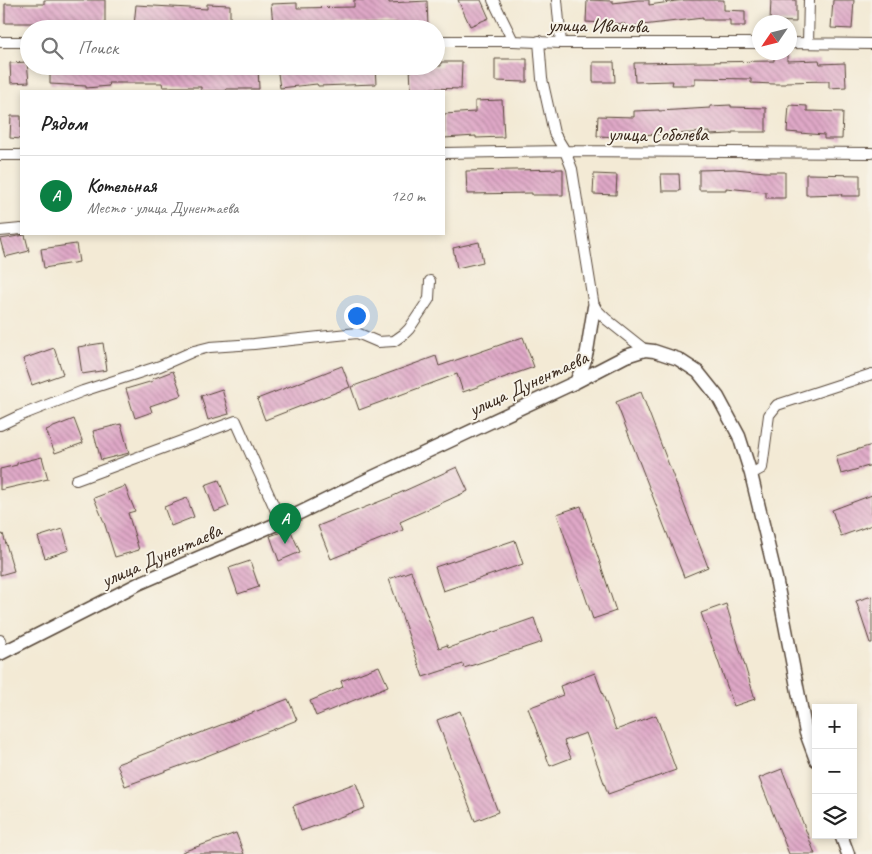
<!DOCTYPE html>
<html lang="ru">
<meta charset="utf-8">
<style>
body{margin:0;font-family:Caveat,sans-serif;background:#f6f6f6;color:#222}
.controls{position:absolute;right:15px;bottom:15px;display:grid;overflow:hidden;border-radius:0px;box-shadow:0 2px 8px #0003}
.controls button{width:45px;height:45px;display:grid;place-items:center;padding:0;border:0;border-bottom:1px solid #e0e0e0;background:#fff;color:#222;font:25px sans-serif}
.compass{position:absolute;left:752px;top:15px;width:45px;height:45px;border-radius:50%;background:#fff;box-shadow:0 2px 8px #0003;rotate:235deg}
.you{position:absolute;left:356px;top:315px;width:18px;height:18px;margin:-12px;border:4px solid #fff;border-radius:50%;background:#1a73e8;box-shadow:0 0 0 8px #1a73e833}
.badge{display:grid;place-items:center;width:32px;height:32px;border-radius:50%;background:#0b8043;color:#fff;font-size:16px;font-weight:700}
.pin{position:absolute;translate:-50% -41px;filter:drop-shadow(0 1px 2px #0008)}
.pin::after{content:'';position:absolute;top:26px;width:18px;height:15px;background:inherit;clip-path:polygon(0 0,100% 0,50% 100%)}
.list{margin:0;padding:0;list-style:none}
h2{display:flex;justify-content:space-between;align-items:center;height:65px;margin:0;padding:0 20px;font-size:21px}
h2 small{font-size:16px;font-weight:400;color:#767676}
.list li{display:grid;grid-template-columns:32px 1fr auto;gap:15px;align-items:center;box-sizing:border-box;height:80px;padding:0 20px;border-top:1px solid #e0e0e0}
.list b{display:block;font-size:19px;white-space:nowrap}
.list p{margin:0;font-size:16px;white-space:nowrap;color:#767676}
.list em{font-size:16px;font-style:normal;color:#767676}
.icon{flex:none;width:28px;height:28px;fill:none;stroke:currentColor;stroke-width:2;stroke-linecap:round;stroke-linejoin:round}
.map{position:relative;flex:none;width:872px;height:854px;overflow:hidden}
.search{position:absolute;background:#fff;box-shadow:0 2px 8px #0003;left:20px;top:20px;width:425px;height:55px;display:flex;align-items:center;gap:12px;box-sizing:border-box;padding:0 18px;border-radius:28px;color:#767676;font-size:19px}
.panel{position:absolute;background:#fff;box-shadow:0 2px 8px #0003;left:20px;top:90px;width:425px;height:145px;border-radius:0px}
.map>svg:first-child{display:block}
</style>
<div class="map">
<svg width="872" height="854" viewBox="0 0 872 854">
<defs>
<pattern id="building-back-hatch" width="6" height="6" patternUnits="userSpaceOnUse" patternTransform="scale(1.25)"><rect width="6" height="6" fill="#dfa8c7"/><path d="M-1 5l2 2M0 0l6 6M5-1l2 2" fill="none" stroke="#b689a1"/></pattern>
</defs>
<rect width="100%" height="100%" fill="#f7f3e8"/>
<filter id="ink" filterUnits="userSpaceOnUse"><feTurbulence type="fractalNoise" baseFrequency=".02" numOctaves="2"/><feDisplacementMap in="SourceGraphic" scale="10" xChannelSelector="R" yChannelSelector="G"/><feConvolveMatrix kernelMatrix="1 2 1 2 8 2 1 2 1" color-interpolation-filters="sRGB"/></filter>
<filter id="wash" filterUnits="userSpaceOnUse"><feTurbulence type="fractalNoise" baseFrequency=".0096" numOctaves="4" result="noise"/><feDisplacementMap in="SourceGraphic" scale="20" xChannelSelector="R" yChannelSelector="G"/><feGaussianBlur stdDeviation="1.12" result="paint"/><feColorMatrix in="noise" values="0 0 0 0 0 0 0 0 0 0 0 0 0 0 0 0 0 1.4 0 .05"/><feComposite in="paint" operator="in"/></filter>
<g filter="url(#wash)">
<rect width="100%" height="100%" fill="#f3ead5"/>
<g id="blocks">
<path fill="url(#building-back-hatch)" d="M44,0H105V25H74V29H43V23H5V4H44Z
M354,0H389V3L427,1L428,27L408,28L407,23H338V26H315V22L273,24L271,4L297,3V8L354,7Z
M458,0H481L489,18L470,26Z
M587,0L613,1V3L638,0H649V5L684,0H724V10L745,11V26H730V20H703V18L625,27V24L586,22Z
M771,0H796V22L770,21Z
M833,0H854L852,29L831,28Z
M207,4L230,5V26L190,24V27L152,25V27L134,26L136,5L207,9Z
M774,55H787V61L819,60L820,64L845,63L846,87L829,88V81L786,82V84H774L751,83V79L695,78V85H672L673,81L635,82L634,63L774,61Z
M495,59H527V82L495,81Z
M27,62L29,82L11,83L10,63Z
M441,62H462L461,89L431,88V89L411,90L410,66H441Z
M593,62H614L615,82H593Z
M50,66H258L259,89H226V91H201V87H163L162,83H108L109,86L86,88V86L50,84Z
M277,66H375L376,84L318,86L317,84L280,88Z
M502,100L504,137L476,138V136L444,138V114L475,112V101Z
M731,105V107L766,108V132H732V134L710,135V132L671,134L623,135V137L597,136L598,116L634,117V111L659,110V111L710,108V106Z
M789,105L807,106V111L843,112L842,139H824V135L787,132Z
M11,116H21V139L10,138Z
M563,169V195H532V193L467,194L466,171Z
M735,169L765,172H785V198H766V192L726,188V190H699V170Z
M594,174L617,175L616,195L593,194Z
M661,174H679L680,191H662Z
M806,174L860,175V196H841L842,194L806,195Z
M25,235L29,251L5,257L0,239Z
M479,242L483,262L457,268L453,248Z
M76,244L79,262L44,268L41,249Z
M523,337L534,367L463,392L457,374L359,410L351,387L436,356L439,366Z
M103,343L107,370L82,374L78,347Z
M54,348L63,374L32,385L23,359Z
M342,366L350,387L265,420L257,399Z
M173,371L182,395L150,406L152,412L135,418L126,389L153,381L152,379Z
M222,389L229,414L208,420L201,396Z
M641,392L708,567L684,577L616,402Z
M74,419L83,443L55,453L46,430Z
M121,424L129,453L101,460L93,431Z
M872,445V465L841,474L836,456Z
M42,457L48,479L0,490V469L17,465V463Z
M457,467L468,491L400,522L403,530L331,559L318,526L391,497Z
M219,480L229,506L215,512L205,485Z
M125,486L135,511L128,513L139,550L115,557L104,522L94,498Z
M872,495V525L841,536L832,510Z
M187,498L194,517L171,526L164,507Z
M581,506L616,611L593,619L557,514Z
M63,529L69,550L45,558L38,537Z
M290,529L300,552L279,561L270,536Z
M3,534L14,571L0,575V535Z
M515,540L523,564L443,591L435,567Z
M250,561L259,587L238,594L229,568Z
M411,571L439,648L447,645L448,648L534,618L542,642L464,668L463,664L423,677L389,579Z
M872,596V643H870L856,601Z
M726,604L755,699L734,706L701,613Z
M379,666L388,686L316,716L310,701L343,687L341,681Z
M595,673L616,730L656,715L676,770L608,794L586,733L564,741L571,758L550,766L528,708L563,695L560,686Z
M288,699L297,720L199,759L125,786L117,764L195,735Z
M460,711L498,812L475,821L437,720Z
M782,769L815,854H789L759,778Z
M356,783L365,808L301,831L293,806Z
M236,833L244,854H182V852Z"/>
</g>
</g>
<g filter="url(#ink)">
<use href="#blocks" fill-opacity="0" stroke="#574739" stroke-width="1"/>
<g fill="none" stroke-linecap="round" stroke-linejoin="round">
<defs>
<path id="minor" d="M493,0L513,41
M557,0L561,43
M436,41H513L561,43H760
M539,41L542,79L554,133L565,151L572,169L594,307L606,319L645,350
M0,42H29
M790,43L872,44
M808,43L809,0
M444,153L565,151L872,153
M0,155H21
M0,231L21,229
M0,425L19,416L83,391L160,366L194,351L210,347L254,344L357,333L378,342L394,341L404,334L409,329L429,299L430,281
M751,474L762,468L769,415L777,405L872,374
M76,480L236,421L281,522
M0,640L3,652"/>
<path id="tertiary" d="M576,382L584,363L587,351L594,307
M0,654L140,583L281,522L373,477L576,382L626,356L645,350L654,351L678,359L698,372L718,397L739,436L751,474L776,578L806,733L816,760
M841,835L848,854"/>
</defs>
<use href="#minor" stroke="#574739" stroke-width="12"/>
<use href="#tertiary" stroke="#574739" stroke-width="15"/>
<use href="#minor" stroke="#fff" stroke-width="10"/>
<use href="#tertiary" stroke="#fff" stroke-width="12"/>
</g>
</g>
<g text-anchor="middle" stroke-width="4" stroke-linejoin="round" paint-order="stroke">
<g font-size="20" fill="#3b2a1e" stroke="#f7f3e8">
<text transform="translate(598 25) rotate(1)" y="7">улица Иванова</text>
<text x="658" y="141">улица Соболева</text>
<text transform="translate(528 383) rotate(-25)" y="7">улица Дунентаева</text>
<text transform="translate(161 555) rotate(-24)" y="7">улица Дунентаева</text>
</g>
</g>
</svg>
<div class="controls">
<button>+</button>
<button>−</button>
<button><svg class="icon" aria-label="layers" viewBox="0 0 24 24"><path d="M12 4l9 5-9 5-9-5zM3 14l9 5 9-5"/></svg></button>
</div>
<svg class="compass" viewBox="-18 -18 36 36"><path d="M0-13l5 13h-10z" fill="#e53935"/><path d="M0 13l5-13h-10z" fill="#767676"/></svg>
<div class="you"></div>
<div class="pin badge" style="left:285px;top:544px">A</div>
<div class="search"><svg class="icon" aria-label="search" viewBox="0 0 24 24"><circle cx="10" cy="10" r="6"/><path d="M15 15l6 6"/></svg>Поиск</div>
<section class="panel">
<h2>Рядом<small></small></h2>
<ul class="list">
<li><span class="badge">A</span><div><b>Котельная</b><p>Место · улица Дунентаева</p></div><em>120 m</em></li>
</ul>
</section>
</div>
